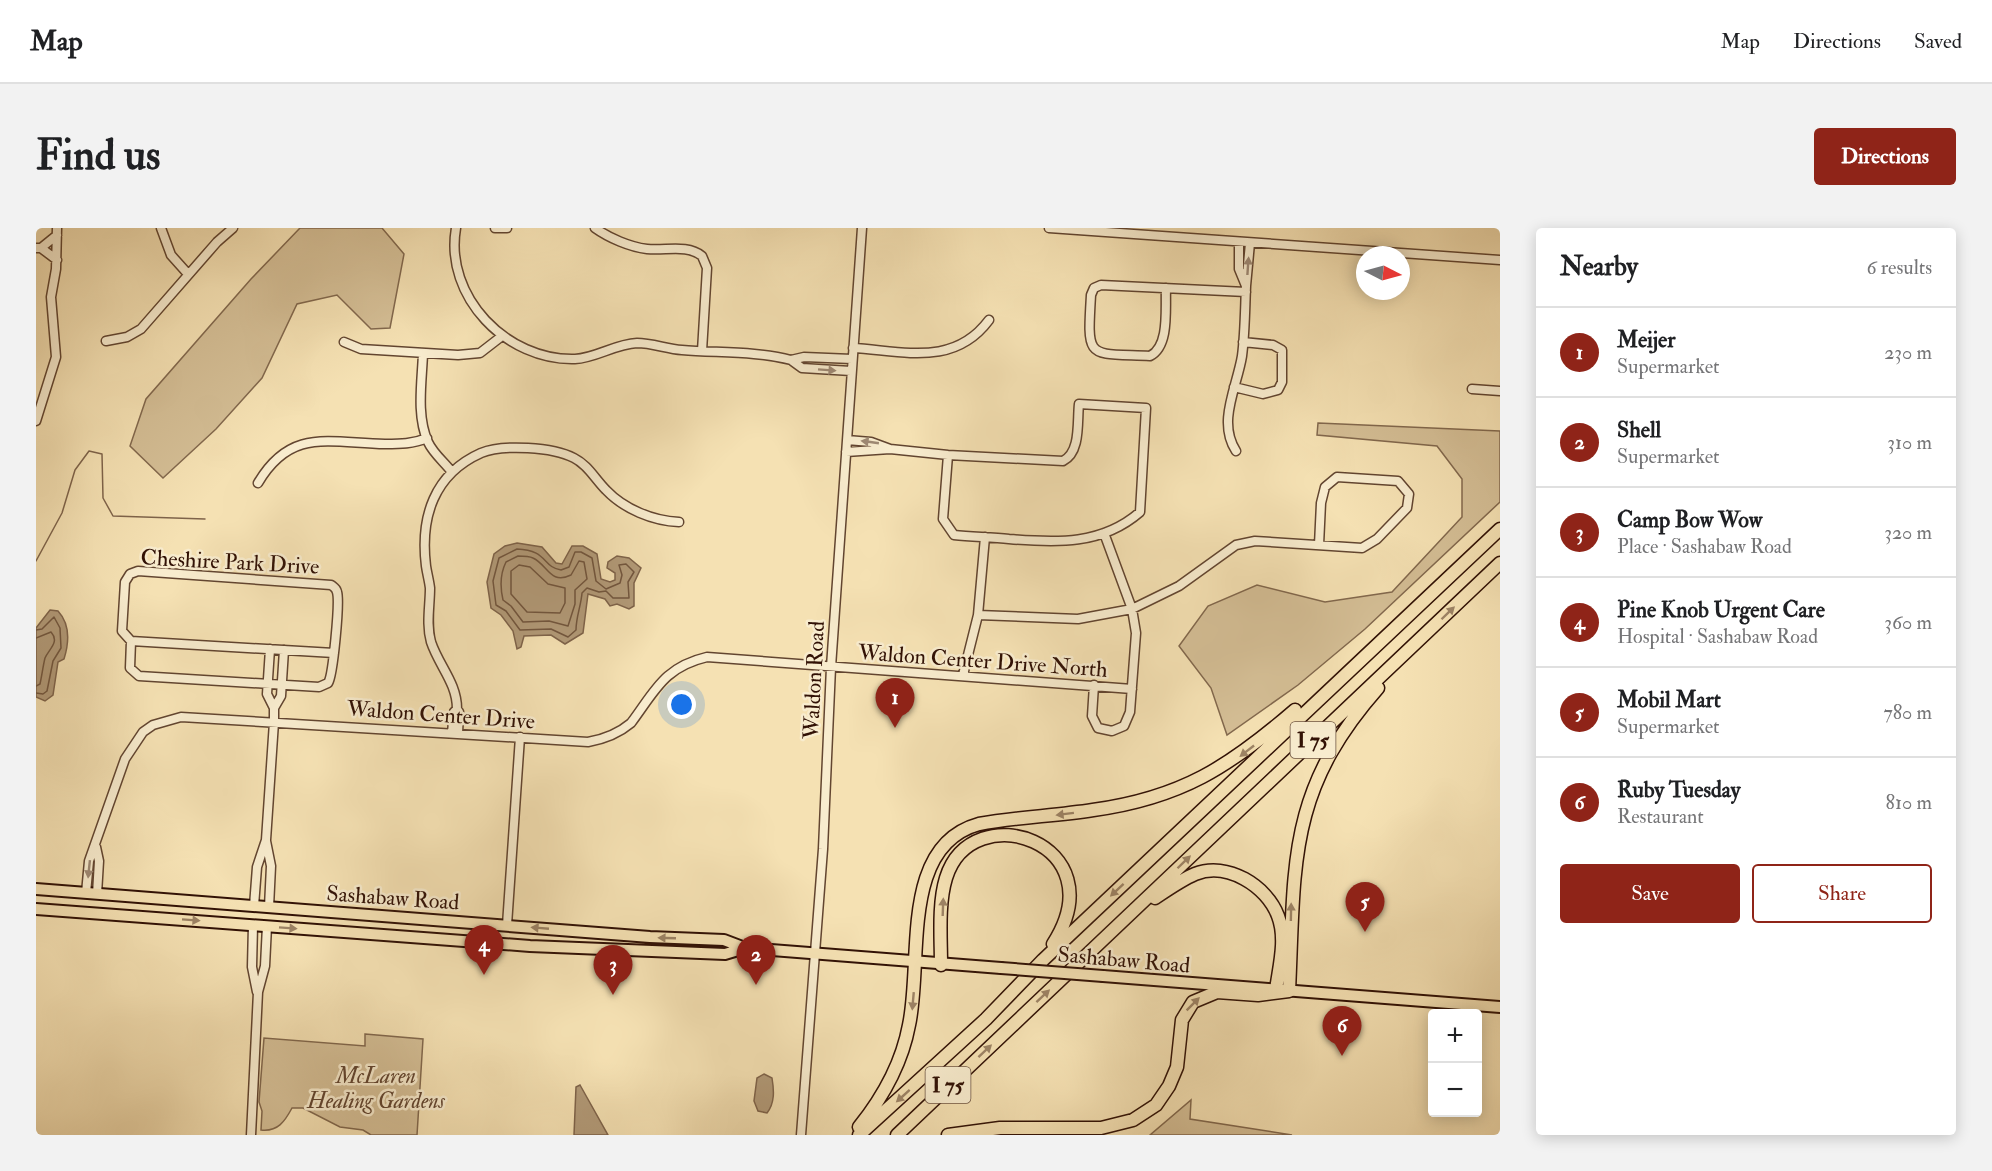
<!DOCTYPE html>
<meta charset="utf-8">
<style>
body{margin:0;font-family:"IM FELL Double Pica",serif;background:#f2f2f2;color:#202124}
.controls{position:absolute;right:18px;bottom:18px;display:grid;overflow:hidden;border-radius:6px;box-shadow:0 3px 15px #0003}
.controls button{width:54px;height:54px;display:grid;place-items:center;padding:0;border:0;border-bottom:2px solid #e0e0e0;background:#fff;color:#202124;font:30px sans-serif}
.compass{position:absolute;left:1320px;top:18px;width:54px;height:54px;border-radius:50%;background:#fff;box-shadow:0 3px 15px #0003;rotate:96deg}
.you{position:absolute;left:646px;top:477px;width:21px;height:21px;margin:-15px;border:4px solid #fff;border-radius:50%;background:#1a73e8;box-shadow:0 0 0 9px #1a73e833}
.badge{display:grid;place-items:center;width:39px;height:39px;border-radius:50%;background:#8f2418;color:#fff;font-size:20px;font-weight:700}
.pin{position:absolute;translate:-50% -50px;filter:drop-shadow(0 2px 3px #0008)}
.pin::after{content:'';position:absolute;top:32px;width:21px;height:18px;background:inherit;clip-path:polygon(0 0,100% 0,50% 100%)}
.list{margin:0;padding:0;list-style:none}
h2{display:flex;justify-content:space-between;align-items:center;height:78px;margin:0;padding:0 24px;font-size:26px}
h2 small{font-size:20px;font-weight:400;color:#757577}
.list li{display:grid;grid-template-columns:39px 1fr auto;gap:18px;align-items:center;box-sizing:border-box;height:90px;padding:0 24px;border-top:2px solid #e0e0e0}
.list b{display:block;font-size:22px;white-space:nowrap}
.list p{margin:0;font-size:20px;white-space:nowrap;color:#757577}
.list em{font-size:20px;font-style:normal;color:#757577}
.actions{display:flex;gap:12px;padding:18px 24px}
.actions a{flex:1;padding:14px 0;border:2px solid #8f2418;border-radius:6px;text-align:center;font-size:21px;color:#8f2418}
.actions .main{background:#8f2418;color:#fff}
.map{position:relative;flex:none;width:1464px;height:907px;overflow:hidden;border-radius:6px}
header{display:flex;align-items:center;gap:36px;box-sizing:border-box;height:84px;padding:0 30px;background:#fff;border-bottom:2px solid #e0e0e0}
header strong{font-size:28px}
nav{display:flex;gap:33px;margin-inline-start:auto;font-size:21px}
.intro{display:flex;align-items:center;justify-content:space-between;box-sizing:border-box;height:144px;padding:0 36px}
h1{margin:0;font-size:42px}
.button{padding:15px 27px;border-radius:6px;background:#8f2418;color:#fff;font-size:21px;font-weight:700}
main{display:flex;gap:36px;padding:0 36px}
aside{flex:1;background:#fff;border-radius:6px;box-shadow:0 3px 15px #0003}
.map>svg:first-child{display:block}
</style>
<header>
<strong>Map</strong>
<nav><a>Map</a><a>Directions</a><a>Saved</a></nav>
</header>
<div class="intro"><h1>Find us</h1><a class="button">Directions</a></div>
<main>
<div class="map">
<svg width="1464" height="907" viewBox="0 0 1464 907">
<rect width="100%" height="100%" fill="#f5e1b3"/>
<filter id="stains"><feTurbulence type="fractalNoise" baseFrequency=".00333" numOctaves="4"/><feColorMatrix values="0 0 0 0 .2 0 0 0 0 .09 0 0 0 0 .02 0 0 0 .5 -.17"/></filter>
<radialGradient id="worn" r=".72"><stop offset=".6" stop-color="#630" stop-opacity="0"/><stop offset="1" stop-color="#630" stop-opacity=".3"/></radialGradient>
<path fill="#d4be95" stroke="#82684d" stroke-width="1.5" d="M264,0H346L368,26L354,100L335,101L301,67L261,76L226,150L180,201L127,250L94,218L110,171L215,51Z
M1282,195L1464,203V274L1329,401L1262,457L1191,507L1175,460L1143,418L1172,378L1221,357L1289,374L1356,364L1426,289V251L1401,218L1281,207Z
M329,806L387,811L381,907H335L327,902L304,899L267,880H256C249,893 242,904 225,902L226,883L223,874L228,810L329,818Z
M1155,872L1154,891L1256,907H1114Z"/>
<path fill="#b29a78" stroke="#7e634a" stroke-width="1.5" d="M481,315L506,319L520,335L526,336L536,318H547L561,326L565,351L574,354L579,352V345L571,340L572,334L581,328L593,330L605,340L598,355V378L593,381L581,376L574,378L569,371L552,366L547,405L529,416L515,407L488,408L485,419L481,421L477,403L465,387L455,380L451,354L458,326L469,318Z
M14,382L22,383C34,396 33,415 28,431L22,434L17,467L9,473L0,469V400Z
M728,846L736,850C738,862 739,875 731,885L722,883L718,873L721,850Z
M544,857L572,907H538L540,859Z"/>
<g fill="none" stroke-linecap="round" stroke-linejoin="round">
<path stroke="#72563e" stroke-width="1.5" d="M481,321C512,322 506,339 525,342L533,339L539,324H545L556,330L560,353L570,361L584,355L586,347L583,337L590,336L598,344L592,354L593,370H577L570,363L563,364L551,360L546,365C545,378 540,389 540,402L532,409L515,401L484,402L470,383L460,377L457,353L463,330Z
M482,328C487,328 493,328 497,330C512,337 514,357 535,347L543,333L548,334L551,351L539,362V376L532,398L513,393L487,394L475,378L467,372C464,359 464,346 470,334Z
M483,337L494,339L512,356L529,360V375L524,385L491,384L475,366V343Z
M0,402L6,401L18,389L24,400L25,420L17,433L11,463L7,466L0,465
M0,410L15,404C24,414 13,421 9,430C7,438 6,447 4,456L0,458"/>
<path stroke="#7e634a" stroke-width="1.5" d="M0,333L26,285L39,242L53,223L66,226L67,270L77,288L169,291"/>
<defs>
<path id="minor" d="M125,0L135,27L152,46
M420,0C408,69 471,133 539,131C560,130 579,116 601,115C616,115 631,121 646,122C682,125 720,123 755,132
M459,0H471
M559,0C573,10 594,19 611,21C630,23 651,16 666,28L671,40L666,123
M1013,0L1464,32
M1203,15V41L1210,58L1214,15
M0,20H5L21,7
M5,20L21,32
M1130,60C1129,80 1134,118 1114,128C1051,125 1051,133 1055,67L1058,60L1065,57L1210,64
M70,113L91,109L105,101L181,14L197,0
M308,114L325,121L422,127L444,125L466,108
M817,120C868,123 918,139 953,92
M387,125C386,154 380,187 392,214C397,225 408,234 415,243
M815,143L766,140L755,132L768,129L816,131
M1198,159L1227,166L1242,162L1246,154V122L1237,117L1207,114
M1436,161L1464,163
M0,193L20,129L15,69L20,41L21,0
M854,221L912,227L1027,233C1045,224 1041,194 1043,176L1110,180L1104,284C1066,317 1021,315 973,311C955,309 936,309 918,307L907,291L912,227
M1200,223C1181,194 1201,159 1206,128C1209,105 1209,81 1210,58
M810,224L854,221L835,214L811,212
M222,255C255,199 294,215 349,216C364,216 377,216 391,210
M942,387L1042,391L1096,381L1143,358L1200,317L1219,313L1326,320L1341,311L1371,280L1373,266L1362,253L1301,249L1289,259L1285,275L1283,317
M95,413L94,440L103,448L283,459L292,455C297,448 304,374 301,364C300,360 299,360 295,357L102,343L94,346L89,354L86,403L95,413L298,425
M927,447L942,387L949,309
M1058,457L1056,488L1062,500L1076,503L1088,498L1094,484L1100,405L1096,381L1068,305
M238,480L245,468L248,422
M421,481C421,455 403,438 395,414C390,396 394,378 394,360C393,352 391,345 390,338C384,289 398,246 445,225C467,216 517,219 538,230C552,237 559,251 570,262C588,281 617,293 643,294
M416,505L418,484L421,481L423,484L422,505
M230,613L235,638L233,679
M60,619L63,633L61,666
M50,665L53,633L89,531L107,504L117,497L145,489L552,514C569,511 582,506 595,495C619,463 628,439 671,429L1096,461
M218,678L221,639L230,612L238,494V480L231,466L234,421
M217,697L216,739L221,764
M471,697L484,509
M215,907L222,764L229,738L231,698
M765,907L787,621L795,439L826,0"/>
<path id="major" d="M0,661L614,709L688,712L709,720L965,740
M0,681L494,718L689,726L709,720
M1067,748L1464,779"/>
<path id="highway" d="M1119,670C1131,662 1145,652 1159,646C1191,633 1231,658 1242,688C1251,711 1243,739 1240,762
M905,737C905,710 902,676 910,650C936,566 1082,615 1017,716
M823,899C847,869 866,835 873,797C887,733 863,618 943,596C981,589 1019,588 1057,582C1145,570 1193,539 1259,482
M823,907L950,791L1007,732L1464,301
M861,907L1464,335
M912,907L964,900H1065L1097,892L1120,877L1133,858L1141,839L1146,792L1157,774L1181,764L1222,767L1253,763C1259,635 1251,563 1342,460"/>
</defs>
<use href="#minor" stroke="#624530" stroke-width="11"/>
<use href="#major" stroke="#311105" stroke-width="14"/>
<use href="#highway" stroke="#311105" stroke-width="15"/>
<use href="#minor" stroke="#f8ecce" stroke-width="8"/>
<use href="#major" stroke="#f5e1b3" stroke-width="10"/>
<use href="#highway" stroke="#f5e1b3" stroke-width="12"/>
<defs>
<path id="major-bridge" d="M965,740L1067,748"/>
</defs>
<use href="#major-bridge" stroke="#311105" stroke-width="14" stroke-linecap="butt"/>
<use href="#major-bridge" stroke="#f5e1b3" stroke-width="10"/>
</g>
<defs><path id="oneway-solid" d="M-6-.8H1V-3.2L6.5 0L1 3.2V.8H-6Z" transform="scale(1.5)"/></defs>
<g fill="#9e8974">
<use href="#oneway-solid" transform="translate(1212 38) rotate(-86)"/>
<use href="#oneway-solid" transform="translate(791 142) rotate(4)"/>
<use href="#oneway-solid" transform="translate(834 214) rotate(-172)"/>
<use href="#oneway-solid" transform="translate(53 641) rotate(96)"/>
</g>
<g fill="#9d8365">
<use href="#oneway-solid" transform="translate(1412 385) rotate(-44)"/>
<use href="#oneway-solid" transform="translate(1211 523) rotate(142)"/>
<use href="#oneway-solid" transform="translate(1029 586) rotate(173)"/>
<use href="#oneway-solid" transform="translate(1148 634) rotate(-44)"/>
<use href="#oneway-solid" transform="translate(1081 662) rotate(137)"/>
<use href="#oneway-solid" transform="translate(907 679) rotate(-88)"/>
<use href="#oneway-solid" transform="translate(1255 684) rotate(-89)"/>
<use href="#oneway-solid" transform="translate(155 692) rotate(4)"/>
<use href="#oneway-solid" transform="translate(252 700) rotate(4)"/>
<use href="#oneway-solid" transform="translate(504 700) rotate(-175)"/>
<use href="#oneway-solid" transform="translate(631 710) rotate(-178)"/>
<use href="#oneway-solid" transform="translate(1007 768) rotate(-43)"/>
<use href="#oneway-solid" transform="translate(877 773) rotate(95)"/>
<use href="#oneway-solid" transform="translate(1157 776) rotate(-45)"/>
<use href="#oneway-solid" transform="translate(949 823) rotate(-43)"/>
<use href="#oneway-solid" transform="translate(867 868) rotate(138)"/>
</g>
<g text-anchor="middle" stroke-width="5" stroke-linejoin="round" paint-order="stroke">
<g fill="#f8ecce" stroke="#6d5341" stroke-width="1.5">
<rect x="1254.5" y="494" width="45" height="36" rx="4.5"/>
<rect x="889.5" y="839" width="45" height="36" rx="4.5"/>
</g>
<g font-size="21" font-weight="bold" fill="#311105">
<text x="1277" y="519">I 75</text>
<text x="912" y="864">I 75</text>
</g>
<g font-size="22" fill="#311105" stroke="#f8ecce">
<text transform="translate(194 333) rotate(3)" y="8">Cheshire Park Drive</text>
<text transform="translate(947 432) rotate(4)" y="8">Waldon Center Drive North</text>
<text transform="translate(777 452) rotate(-87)" y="8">Waldon Road</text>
<text transform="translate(405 486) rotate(4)" y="8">Waldon Center Drive</text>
<text transform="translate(357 669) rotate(4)" y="8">Sashabaw Road</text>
<text transform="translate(1088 731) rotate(5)" y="8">Sashabaw Road</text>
</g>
<g font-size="22" font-style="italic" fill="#624530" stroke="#f8ecce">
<text x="340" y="855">McLaren<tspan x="340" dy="25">Healing Gardens</tspan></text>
</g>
</g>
<rect width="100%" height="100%" filter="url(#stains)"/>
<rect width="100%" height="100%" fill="url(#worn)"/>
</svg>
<div class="controls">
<button>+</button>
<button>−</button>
</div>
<svg class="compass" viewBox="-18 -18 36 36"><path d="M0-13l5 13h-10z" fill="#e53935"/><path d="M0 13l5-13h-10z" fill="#757577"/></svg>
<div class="you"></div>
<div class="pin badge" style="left:859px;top:500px">1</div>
<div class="pin badge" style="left:720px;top:757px">2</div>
<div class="pin badge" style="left:577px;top:767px">3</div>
<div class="pin badge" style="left:448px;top:747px">4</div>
<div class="pin badge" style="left:1329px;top:704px">5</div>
<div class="pin badge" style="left:1306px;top:828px">6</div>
</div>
<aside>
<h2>Nearby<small>6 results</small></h2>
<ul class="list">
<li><span class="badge">1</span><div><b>Meijer</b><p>Supermarket</p></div><em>230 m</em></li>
<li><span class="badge">2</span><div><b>Shell</b><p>Supermarket</p></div><em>310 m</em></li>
<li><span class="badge">3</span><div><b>Camp Bow Wow</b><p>Place · Sashabaw Road</p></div><em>320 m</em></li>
<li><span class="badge">4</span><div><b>Pine Knob Urgent Care</b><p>Hospital · Sashabaw Road</p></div><em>360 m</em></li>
<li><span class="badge">5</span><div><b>Mobil Mart</b><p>Supermarket</p></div><em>780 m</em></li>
<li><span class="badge">6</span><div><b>Ruby Tuesday</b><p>Restaurant</p></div><em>810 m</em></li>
</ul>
<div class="actions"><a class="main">Save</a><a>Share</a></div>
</aside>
</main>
